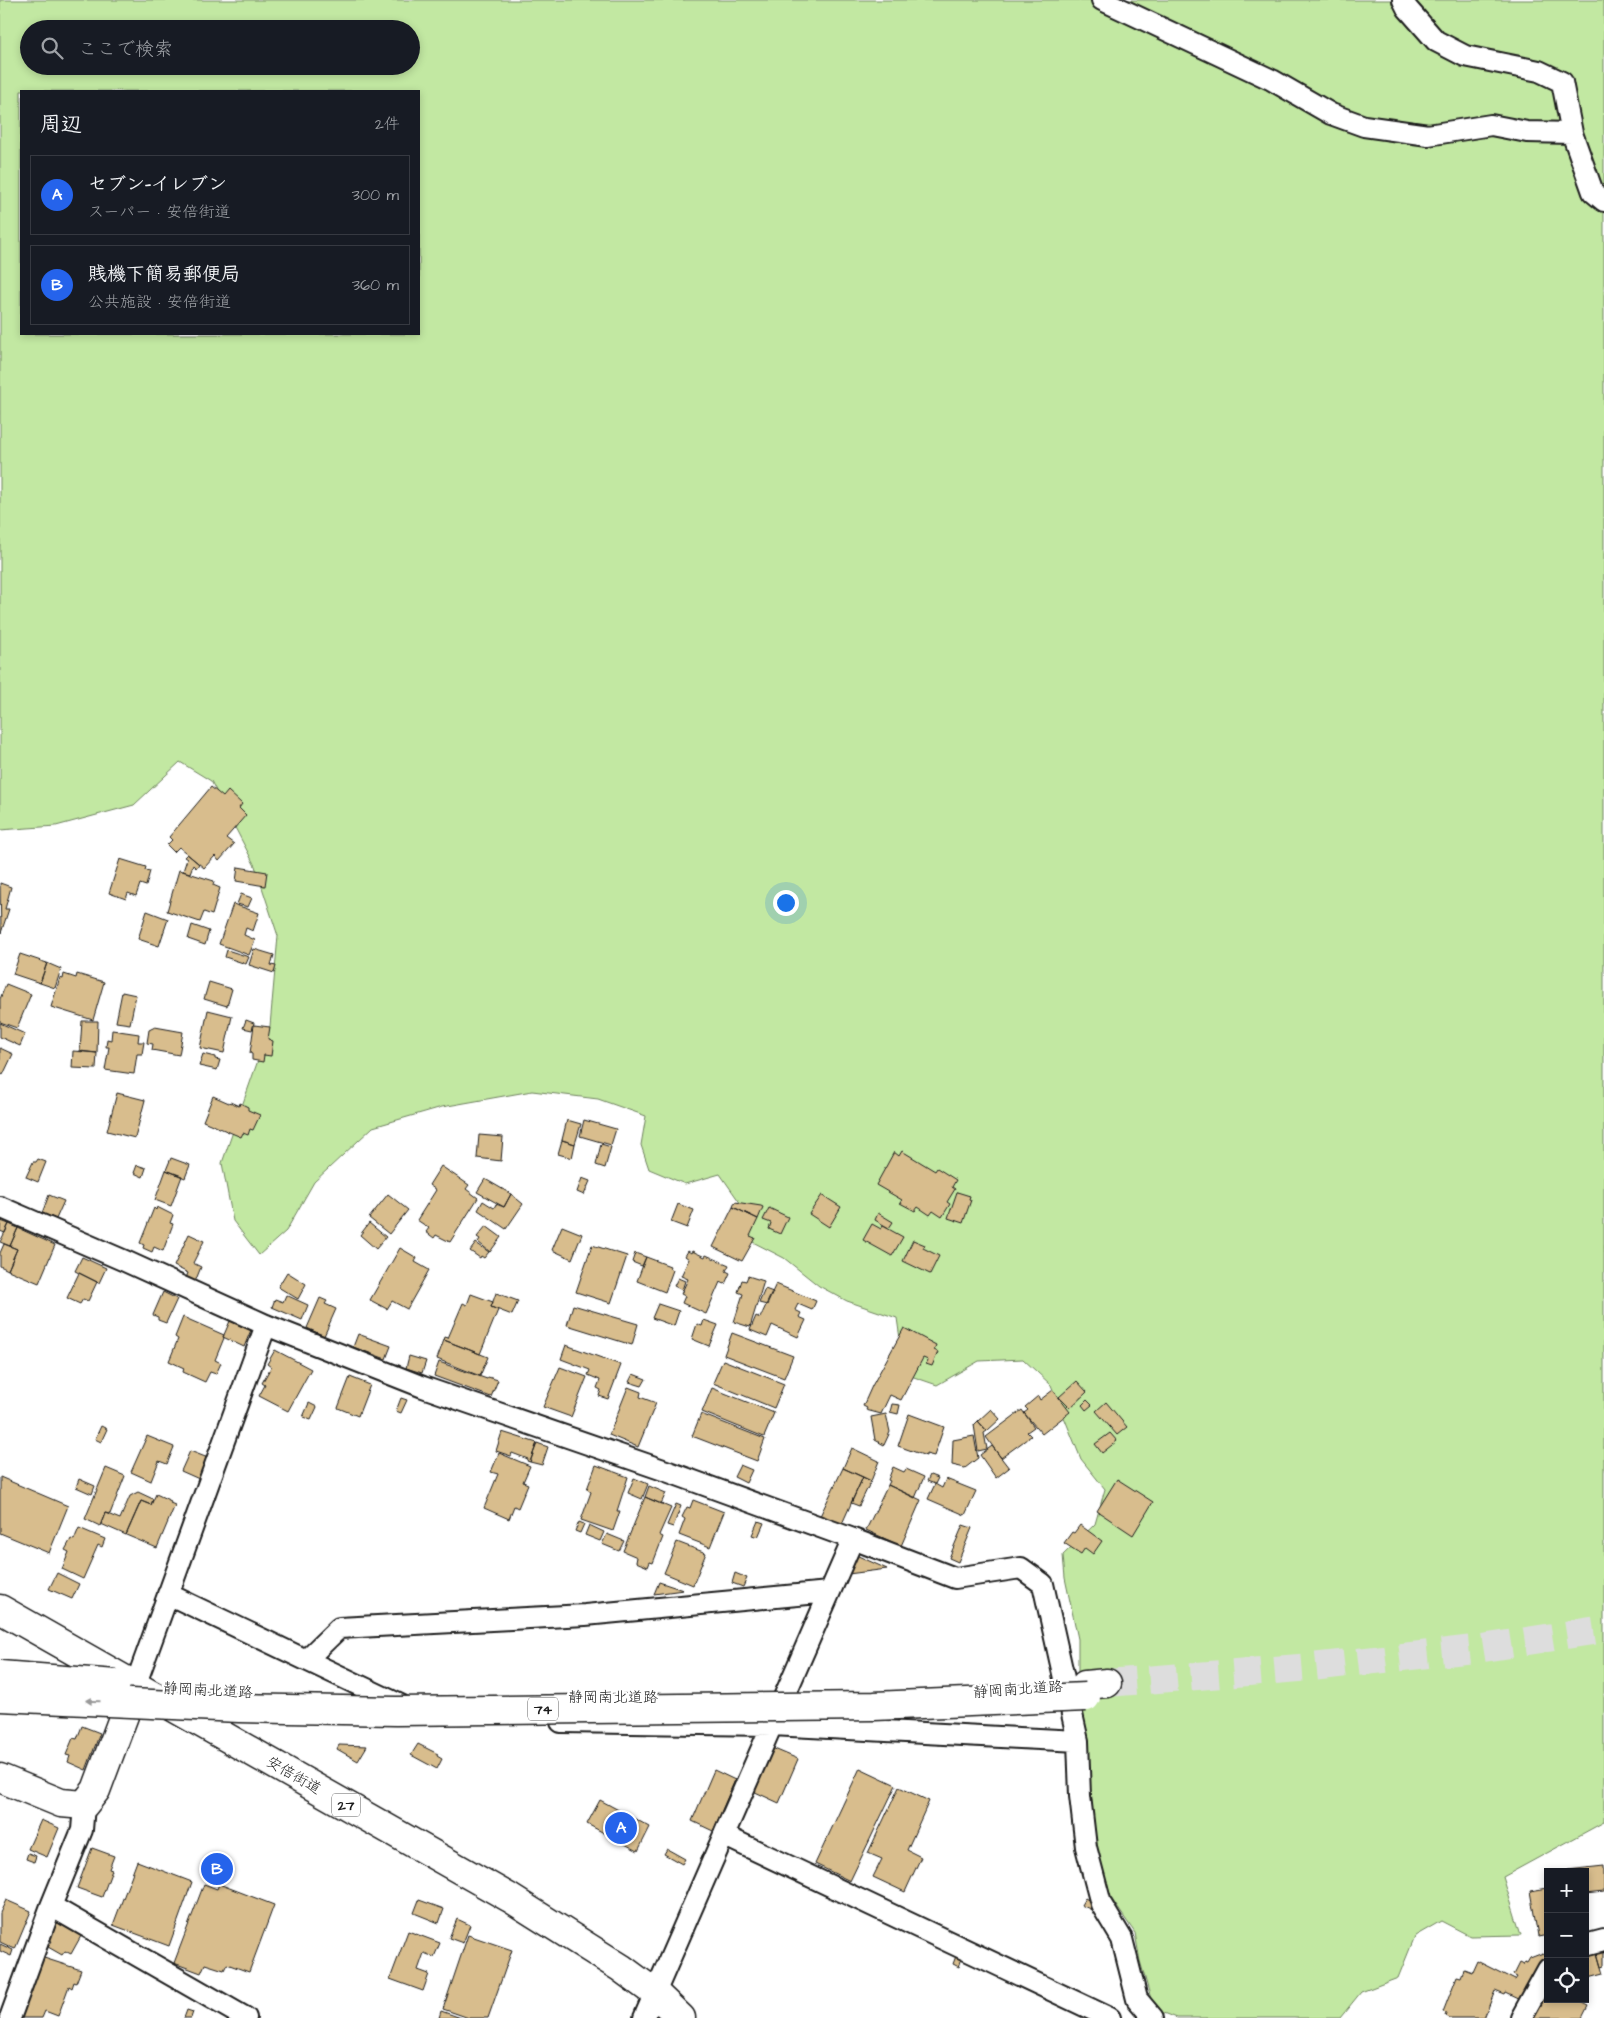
<!DOCTYPE html>
<html lang="ja">
<meta charset="utf-8">
<style>
body{margin:0;font-family:"Architects Daughter","Klee One",sans-serif;background:#242831;color:#f1f3f6}
.controls{position:absolute;right:15px;bottom:15px;display:grid;overflow:hidden;border-radius:0px;box-shadow:0 2px 8px #0003}
.controls button{width:45px;height:45px;display:grid;place-items:center;padding:0;border:0;border-bottom:1px solid #363941;background:#171b24;color:#f1f3f6;font:25px sans-serif}
.you{position:absolute;left:785px;top:902px;width:18px;height:18px;margin:-12px;border:4px solid #fff;border-radius:50%;background:#1a73e8;box-shadow:0 0 0 8px #1a73e833}
.badge{display:grid;place-items:center;width:32px;height:32px;border-radius:50%;background:#2563eb;color:#fff;font-size:16px;font-weight:700}
.pin{position:absolute;translate:-50% -50%;border:2px solid #fff;box-shadow:0 1px 5px #0006}
.list{margin:0;padding:0;list-style:none}
h2{display:flex;justify-content:space-between;align-items:center;height:65px;margin:0;padding:0 20px;font-size:21px}
h2 small{font-size:16px;font-weight:400;color:#9ea1a6}
.list li{display:grid;grid-template-columns:32px 1fr auto;gap:15px;align-items:center;box-sizing:border-box;height:80px;margin:0 10px 10px;padding:0 10px;border:1px solid #363941;border-radius:0px}
.list b{display:block;font-size:19px;white-space:nowrap}
.list p{margin:0;font-size:16px;white-space:nowrap;color:#9ea1a6}
.list em{font-size:16px;font-style:normal;color:#9ea1a6}
.icon{flex:none;width:28px;height:28px;fill:none;stroke:currentColor;stroke-width:2;stroke-linecap:round;stroke-linejoin:round}
.map{position:relative;flex:none;width:1604px;height:2018px;overflow:hidden}
.search{position:absolute;background:#171b24;box-shadow:0 2px 8px #0003;left:20px;top:20px;width:400px;height:55px;display:flex;align-items:center;gap:12px;box-sizing:border-box;padding:0 18px;border-radius:28px;color:#9ea1a6;font-size:19px}
.panel{position:absolute;background:#171b24;box-shadow:0 2px 8px #0003;left:20px;top:90px;width:400px;height:245px;border-radius:0px}
.map>svg:first-child{display:block}
</style>
<div class="map">
<svg width="1604" height="2018" viewBox="0 0 1604 2018">
<rect width="100%" height="100%" fill="#fff"/>
<filter id="ink" filterUnits="userSpaceOnUse"><feTurbulence type="fractalNoise" baseFrequency=".02" numOctaves="2"/><feDisplacementMap in="SourceGraphic" scale="10" xChannelSelector="R" yChannelSelector="G"/><feConvolveMatrix kernelMatrix="1 2 1 2 8 2 1 2 1" color-interpolation-filters="sRGB"/></filter>
<g filter="url(#ink)">
<path fill="#c2e8a2" stroke="#6f825f" fill-rule="evenodd" d="M0,0H1604V1822L1503,1877L1521,1935L1470,1936L1441,1921L1415,1936L1398,1978L1361,1992L1340,2018H1177L1154,2009L1140,1961L1135,1933L1111,1898L1096,1845L1085,1757L1087,1731L1078,1712V1639L1065,1578L1063,1555L1095,1524L1105,1489L1081,1459L1051,1385L1023,1359L979,1361L937,1385L905,1374L897,1318L847,1301L819,1286L784,1258L743,1237V1207L720,1174L685,1184L649,1169L641,1145L646,1116L598,1099L532,1091L442,1107L373,1127L314,1182L286,1231L259,1255L233,1221L222,1163L270,1026L278,936L255,866L211,781L180,762L134,805L56,826L0,830ZM29,29H411V66H29ZM21,91H419V334H21Z"/>
<path fill="#d8bd8d" stroke="#1c1c1c" d="M211,787L223,797L228,791L242,804L239,808L246,815L226,838L234,844L219,861L215,856L204,868L179,847L174,852L167,845L172,840L169,837Z
M187,854L199,864L196,868L193,865L190,873L183,871L187,859L184,857Z
M120,859L146,867L145,870L150,871L146,886L140,884L136,896L128,893L126,899L109,893Z
M238,867L267,872L265,886L236,881Z
M179,870L214,881L213,885L220,888L212,915L204,912L200,922L167,911Z
M0,883L11,887L5,909H9L1,933Z
M241,894L252,898L248,907L237,904Z
M233,904L259,913L253,931L246,928L244,935L255,940L249,955L219,944Z
M147,911L168,919L159,946L138,939Z
M192,925L209,931L205,945L188,939Z
M254,949L274,955L271,965L276,966L274,973L249,965Z
M227,950L249,957L246,964L225,957Z
M20,954L47,963L40,983L13,974Z
M47,963L61,969L55,988L40,983Z
M64,974L76,978L77,974L104,982L93,1020L51,1007L60,978L63,979Z
M209,982L232,989L227,1006L204,999Z
M6,984L31,994L17,1028L0,1022V999Z
M122,992L136,995L130,1024L116,1022Z
M208,1010L232,1016L224,1053L200,1048Z
M246,1020L254,1023L252,1030L243,1028Z
M82,1021H98L97,1053L80,1051Z
M0,1023L25,1034L20,1046L0,1037Z
M254,1025L270,1027L268,1039L273,1041L271,1056L264,1055L263,1062L252,1060V1054L250,1053Z
M155,1027L183,1032L179,1055L152,1050L153,1044L147,1043L149,1030Z
M112,1030L139,1034L138,1042H144L142,1054H137L134,1074L105,1070L109,1047H106L107,1039L111,1040Z
M0,1048L13,1054L3,1075L0,1073Z
M73,1051L97,1053L96,1069L72,1068Z
M203,1054L215,1057V1059L220,1060L217,1070L199,1066Z
M117,1093L145,1100L135,1138L107,1131Z
M213,1096L229,1103L230,1102L239,1106L240,1103L248,1107V1110L260,1115L253,1130L250,1129L248,1135L243,1133L241,1137L203,1121Z
M567,1120L581,1124L575,1144L562,1140Z
M584,1120L616,1129L611,1145L580,1136Z
M479,1135L503,1137L501,1161L477,1158Z
M562,1140L575,1144L572,1158L558,1154Z
M601,1144L611,1147L605,1168L596,1165Z
M902,1151L935,1171L937,1168L956,1180L952,1187L955,1189L947,1202L950,1204L942,1217L933,1211L930,1215L918,1207L915,1211L900,1203L902,1200L876,1185L894,1152L899,1156Z
M171,1158L190,1165L185,1178L166,1170Z
M38,1159L46,1162L38,1182L26,1177L33,1162H36Z
M137,1165L146,1168L143,1177L134,1173Z
M441,1166L469,1185L466,1189L478,1198L450,1242L436,1235L434,1238L426,1232L429,1228L417,1220L436,1190L429,1185Z
M166,1170L182,1176L171,1206L155,1200Z
M582,1178L590,1181L584,1195L577,1192Z
M485,1179L511,1194L504,1207L477,1192Z
M957,1192L970,1196L969,1199L971,1200L963,1223L948,1218Z
M388,1194L408,1210L389,1234L369,1218Z
M511,1194L523,1204L506,1229L478,1210L483,1201L494,1208L496,1204L504,1207Z
M49,1195L64,1201L56,1219L42,1213Z
M822,1195L841,1207L829,1227L809,1214Z
M735,1202L761,1206L763,1207L758,1219L733,1207Z
M678,1204L694,1210L687,1228L671,1222Z
M157,1207L173,1215L170,1223L173,1224L163,1251L154,1247L152,1252L143,1248L144,1245L140,1243L154,1208L156,1210Z
M733,1207L758,1219L750,1236L755,1238L742,1261L713,1247Z
M769,1208L788,1217L780,1234L769,1229L771,1223L763,1220Z
M878,1213L893,1222L889,1228L875,1220Z
M1,1221L9,1224L5,1233L0,1231Z
M369,1223L386,1237L376,1249L360,1235Z
M9,1224L18,1228L10,1246L0,1242Z
M872,1224L881,1229L883,1226L903,1237L892,1256L863,1240Z
M486,1226L501,1237L490,1252L478,1242L480,1239L477,1237Z
M562,1226L582,1234L572,1259L552,1250Z
M18,1228L55,1245L39,1283L8,1270L17,1249L10,1246Z
M189,1234L204,1241L193,1263L201,1267L195,1282L186,1278L188,1273L174,1266Z
M913,1240L925,1245L923,1248L939,1256L930,1274L903,1261Z
M476,1243L489,1252L484,1258L481,1256L480,1258L470,1251Z
M4,1244L17,1249L8,1270L0,1266V1253Z
M592,1245L627,1256L611,1303L576,1292Z
M400,1248L417,1258L415,1262L429,1270L407,1309L392,1301L387,1309L370,1300Z
M688,1251L691,1253L692,1251L705,1257L706,1255L729,1265L726,1271L730,1273L725,1284L720,1282L706,1314L682,1303L685,1296L681,1294L688,1279L681,1276L689,1259L685,1256Z
M635,1253L646,1257L642,1266L632,1262Z
M82,1257L106,1268L99,1283L75,1271Z
M646,1257L670,1266L669,1268L673,1270L665,1292L637,1281Z
M287,1272L306,1284L298,1299L278,1287Z
M79,1273L99,1283L97,1282L88,1301L83,1299L80,1304L67,1298Z
M748,1276L764,1281L750,1327L734,1322L743,1294L738,1292L742,1280L746,1281Z
M678,1278L685,1281L682,1290L674,1286Z
M776,1284L816,1301L812,1310L798,1304L795,1310L801,1313L799,1317L806,1320L798,1337L772,1325L767,1337L750,1330L756,1316L760,1318Z
M765,1289L773,1292L767,1305L759,1303Z
M163,1292L177,1299L166,1323L158,1320V1317L153,1315Z
M496,1293L518,1301L512,1315L491,1307Z
M471,1294L493,1302L491,1307L498,1310L480,1354L444,1340L445,1337L448,1338L463,1303L467,1305Z
M286,1295L308,1305L302,1320L272,1307L275,1299L283,1302Z
M320,1298L327,1301L325,1304L336,1309L324,1336L307,1328Z
M658,1304L679,1311L674,1326L652,1318Z
M573,1305L638,1324L632,1345L567,1325Z
M183,1317L224,1335L223,1337L224,1338L215,1360L221,1363L216,1374L210,1372L205,1382L183,1372L184,1368L169,1361L178,1339L175,1337Z
M704,1320L718,1325L709,1346L692,1339L697,1324L702,1326Z
M230,1321L251,1330L244,1347L223,1337Z
M904,1328L936,1345L934,1350L938,1352L932,1366L926,1364L928,1360L923,1358L901,1400L890,1395L881,1414L866,1410L867,1408L863,1406L872,1386Z
M732,1333L793,1356L784,1378L724,1355Z
M358,1334L391,1346L386,1359L353,1347Z
M444,1340L488,1357L480,1376L437,1359Z
M566,1345L621,1365L608,1399L599,1396L601,1390L597,1388L600,1380L588,1375L590,1370L561,1359Z
M275,1350L311,1369L288,1411L259,1396L265,1385L262,1383L271,1367L267,1364Z
M409,1356L426,1361L422,1373L406,1368Z
M723,1360L784,1384L774,1408L713,1383Z
M439,1362L487,1379L488,1377L498,1380L491,1397L434,1376Z
M560,1367L587,1377L571,1417L543,1407Z
M633,1374L646,1379L642,1386L629,1382Z
M350,1377L370,1385L358,1416L338,1408Z
M1077,1381L1087,1392L1070,1408L1059,1397Z
M628,1387L641,1392L640,1397L656,1403L638,1447L609,1435Z
M712,1388L774,1413L764,1437L702,1412Z
M1053,1390L1070,1412L1042,1434L1024,1413L1028,1410L1025,1407L1038,1396L1040,1400Z
M401,1398L407,1400L401,1413L396,1411Z
M1087,1400L1092,1405L1086,1410L1082,1405Z
M1106,1402L1127,1427L1117,1435L1096,1411Z
M309,1403L317,1407L311,1420L303,1417Z
M892,1404L900,1405L898,1414L890,1412Z
M991,1409L1000,1419L987,1431L978,1421Z
M1022,1410L1034,1427L1027,1432L1031,1436L1001,1458L986,1437Z
M701,1414L765,1439L757,1461L692,1436Z
M886,1414L890,1432L884,1445L875,1440L871,1417Z
M909,1414L944,1427L934,1456L926,1454V1456L898,1446Z
M978,1421L987,1431L984,1433L987,1449L978,1451L974,1425Z
M101,1426L107,1429L101,1442L95,1439Z
M502,1432L537,1443L530,1462L527,1461L528,1459L512,1453L511,1456L496,1451Z
M1110,1433L1117,1441L1102,1453L1095,1444Z
M147,1436L174,1447L167,1464L159,1461L151,1481L131,1472Z
M974,1436L978,1458L965,1468L952,1465L953,1440Z
M537,1443L548,1447L542,1465L530,1462Z
M992,1446L1009,1468L996,1478L980,1455Z
M852,1448L879,1461L871,1481L843,1468Z
M190,1451L208,1458L199,1479L181,1471Z
M499,1453L530,1466L523,1482L528,1484L518,1508L514,1506L509,1519L484,1508L498,1474L491,1472Z
M596,1465L628,1477L617,1511H620L613,1531L581,1520L591,1492L587,1489Z
M740,1465L752,1470L746,1483L734,1477Z
M893,1467L904,1472L906,1469L924,1477L915,1498L888,1485L890,1481L888,1480Z
M106,1468L125,1476L110,1514L105,1513L100,1526L85,1519Z
M843,1468L863,1477L841,1526L820,1516Z
M930,1475L938,1478L935,1484L927,1481Z
M0,1477L68,1506L49,1553L0,1533Z
M863,1477L871,1481L859,1506L851,1503Z
M634,1478L648,1484L642,1499L628,1493Z
M79,1479L95,1486L92,1494L76,1487Z
M946,1479L976,1491L965,1515L928,1499L935,1484L942,1488Z
M1117,1479L1153,1502L1133,1535L1097,1511Z
M888,1485L921,1500L901,1546L866,1530Z
M649,1486L666,1493L661,1504L645,1497Z
M138,1492L153,1499L151,1505L141,1501L126,1535L101,1524L105,1513L120,1519L130,1496Z
M156,1494L171,1501L170,1503L175,1505L157,1548L126,1535L141,1501L151,1505Z
M645,1497L671,1508L659,1535L663,1537L653,1563L650,1562L648,1567L636,1562L637,1557L623,1551Z
M693,1500L724,1512L710,1547L679,1535L685,1519L682,1517L687,1507L690,1508Z
M676,1504L681,1506L673,1527L667,1525Z
M758,1521L764,1523L758,1537L752,1535Z
M579,1522L584,1524L580,1533L575,1531Z
M589,1525L604,1532L600,1541L585,1535Z
M963,1525L972,1528L958,1562L949,1558Z
M1080,1525L1102,1541L1093,1554L1085,1548L1081,1554L1064,1543L1072,1532L1074,1533Z
M79,1528L105,1539L102,1547L98,1545L83,1579L62,1569L69,1552L65,1550L71,1539L74,1540Z
M607,1534L624,1541L619,1551L602,1544Z
M677,1542L706,1553L693,1585L664,1573Z
M856,1555L887,1569L848,1574Z
M57,1573L79,1584L72,1599L49,1589Z
M735,1573L747,1578L743,1587L732,1583Z
M659,1582L683,1590L654,1594Z
M82,1726L100,1733L86,1770L68,1762L70,1756L66,1755L73,1738L77,1739Z
M418,1744L438,1754L437,1756L442,1759L437,1769L411,1755Z
M339,1745L367,1746L358,1761L337,1749Z
M772,1748L798,1759L779,1803L753,1791Z
M860,1768L896,1785L850,1881L815,1864Z
M714,1770L735,1780L713,1831L692,1821Z
M899,1787L929,1801L907,1850L921,1857L905,1892L873,1877L882,1859L868,1853Z
M600,1800L650,1827L638,1851L587,1824Z
M41,1820L59,1828L47,1857L28,1849Z
M92,1848L114,1856L109,1869L112,1870L102,1897L77,1888Z
M667,1849L685,1859L682,1864L664,1854Z
M28,1853L36,1856L34,1862L26,1859Z
M137,1861L192,1882L169,1946L113,1925Z
M1604,1866V1892L1585,1894V1872H1567V1870Z
M204,1884L217,1889L219,1884L274,1905L249,1972L227,1964L224,1970L205,1964L201,1973L174,1963Z
M1548,1888V1935L1538,1937L1530,1891Z
M1085,1898L1095,1904L1092,1910L1081,1905Z
M6,1900L31,1911L15,1949L0,1942V1913Z
M419,1900L444,1909L439,1923L414,1913Z
M457,1919L470,1925L463,1943L449,1938Z
M57,1922L81,1936L71,1954L65,1951L62,1955L48,1947L52,1941L47,1939Z
M408,1931L440,1943L434,1957L424,1953L418,1970L429,1974L423,1991L390,1979Z
M468,1935L512,1950L488,2018H469L443,2009Z
M0,1944L13,1950L11,1956L0,1951Z
M1604,1944V1966L1601,1967L1595,1946Z
M1595,1946L1603,1974L1588,1978L1585,1967V1949Z
M1543,1953L1547,1955L1523,2001L1506,1993L1505,1995L1495,1991L1484,2018H1449L1445,2016L1446,2013L1443,2012L1457,1976L1461,1977L1464,1969L1472,1972L1477,1961L1515,1980L1517,1977L1513,1975L1519,1963L1523,1965L1524,1962L1527,1963L1530,1958Z
M956,1956L962,1958L959,1967L953,1964Z
M41,1957L81,1970L76,1983L74,1982L72,1988L69,1986L58,2016L45,2011L42,2018H20Z
M1548,1986V1999H1574L1588,2006L1582,2018H1529Z
M187,2010L193,2012L191,2018H184Z
M441,2011L461,2018H439Z"/>
<g fill="none" stroke-linecap="round" stroke-linejoin="round">
<path stroke="#ddd" stroke-width="28" stroke-dasharray="28 14" stroke-linecap="butt" d="M1107,1683L1312,1667L1483,1648L1604,1629"/>
<defs>
<path id="street" d="M1102,0L1272,80L1331,114L1364,126L1428,135L1491,125L1527,132L1572,133
M1403,0L1407,8L1436,41L1465,56L1539,71L1562,82L1572,133L1593,192L1604,201
M0,1207L125,1261L266,1325L423,1387L669,1472L853,1539L644,2018
M853,1539L955,1578L1021,1568L1043,1584L1078,1741L1080,1796L1086,1847L1101,1904L1122,1939L1137,1999L1153,2018
M168,1594L306,1660L339,1628L585,1615L829,1592
M306,1660L407,1708
M135,1686L266,1325
M561,1722L772,1725L1078,1741
M725,1836L1110,2018
M51,1906L246,2018
M1585,1945L1604,1940
M10,2018L51,1906L82,1830L84,1805
M1521,2018L1548,1969"/>
<path id="secondary" d="M0,1778L61,1803L84,1805L96,1790L135,1686"/>
<path id="primary" d="M0,1609L510,1898L621,1968L655,1993L681,2018"/>
<path id="highway" d="M1085,1685L1107,1683"/>
</defs>
<use href="#street" stroke="#1c1c1c" stroke-width="24"/>
<use href="#secondary" stroke="#1c1c1c" stroke-width="31"/>
<use href="#primary" stroke="#1c1c1c" stroke-width="31"/>
<use href="#highway" stroke="#1c1c1c" stroke-width="31"/>
<use href="#street" stroke="#fff" stroke-width="20"/>
<use href="#secondary" stroke="#fff" stroke-width="28"/>
<use href="#primary" stroke="#fff" stroke-width="28"/>
<use href="#highway" stroke="#fff" stroke-width="28"/>
<defs>
<path id="highway-bridge" d="M0,1675L116,1684
M0,1697L239,1708L396,1711L874,1706L1086,1697"/>
</defs>
<use href="#highway-bridge" stroke="#1c1c1c" stroke-width="31" stroke-linecap="butt"/>
<use href="#highway-bridge" stroke="#fff" stroke-width="28"/>
</g>
<defs><path id="oneway-solid" d="M-6-.8H1V-3.2L6.5 0L1 3.2V.8H-6Z" transform="scale(1.25)"/></defs>
<use fill="#999" href="#oneway-solid" transform="translate(93 1701) rotate(-178)"/>
</g>
<g text-anchor="middle" stroke-width="4.5" stroke-linejoin="round" paint-order="stroke">
<g fill="#fff" stroke="#606060" stroke-width="1">
<rect x="528" y="1697.5" width="30" height="23" rx="4"/>
<rect x="332" y="1793.5" width="28" height="23" rx="4"/>
</g>
<g font-size="14" font-weight="bold" fill="#1c1c1c">
<text x="543" y="1714">74</text>
<text x="346" y="1810">27</text>
</g>
<g font-size="15" fill="#1c1c1c" stroke="#fff">
<text transform="translate(1018 1689) rotate(-4)" y="5">静岡南北道路</text>
<text transform="translate(208 1690) rotate(3)" y="5">静岡南北道路</text>
<text x="613" y="1702">静岡南北道路</text>
<text transform="translate(294 1775) rotate(30)" y="5">安倍街道</text>
</g>
</g>
</svg>
<div class="controls">
<button>+</button>
<button>−</button>
<button><svg class="icon" aria-label="locate" viewBox="0 0 24 24"><circle cx="12" cy="12" r="6"/><path d="M12 2v4M12 18v4M2 12h4M18 12h4"/></svg></button>
</div>
<div class="you"></div>
<div class="pin badge" style="left:621px;top:1828px">A</div>
<div class="pin badge" style="left:217px;top:1869px">B</div>
<div class="search"><svg class="icon" aria-label="search" viewBox="0 0 24 24"><circle cx="10" cy="10" r="6"/><path d="M15 15l6 6"/></svg>ここで検索</div>
<section class="panel">
<h2>周辺<small>2件</small></h2>
<ul class="list">
<li><span class="badge">A</span><div><b>セブン-イレブン</b><p>スーパー · 安倍街道</p></div><em>300 m</em></li>
<li><span class="badge">B</span><div><b>賎機下簡易郵便局</b><p>公共施設 · 安倍街道</p></div><em>360 m</em></li>
</ul>
</section>
</div>
